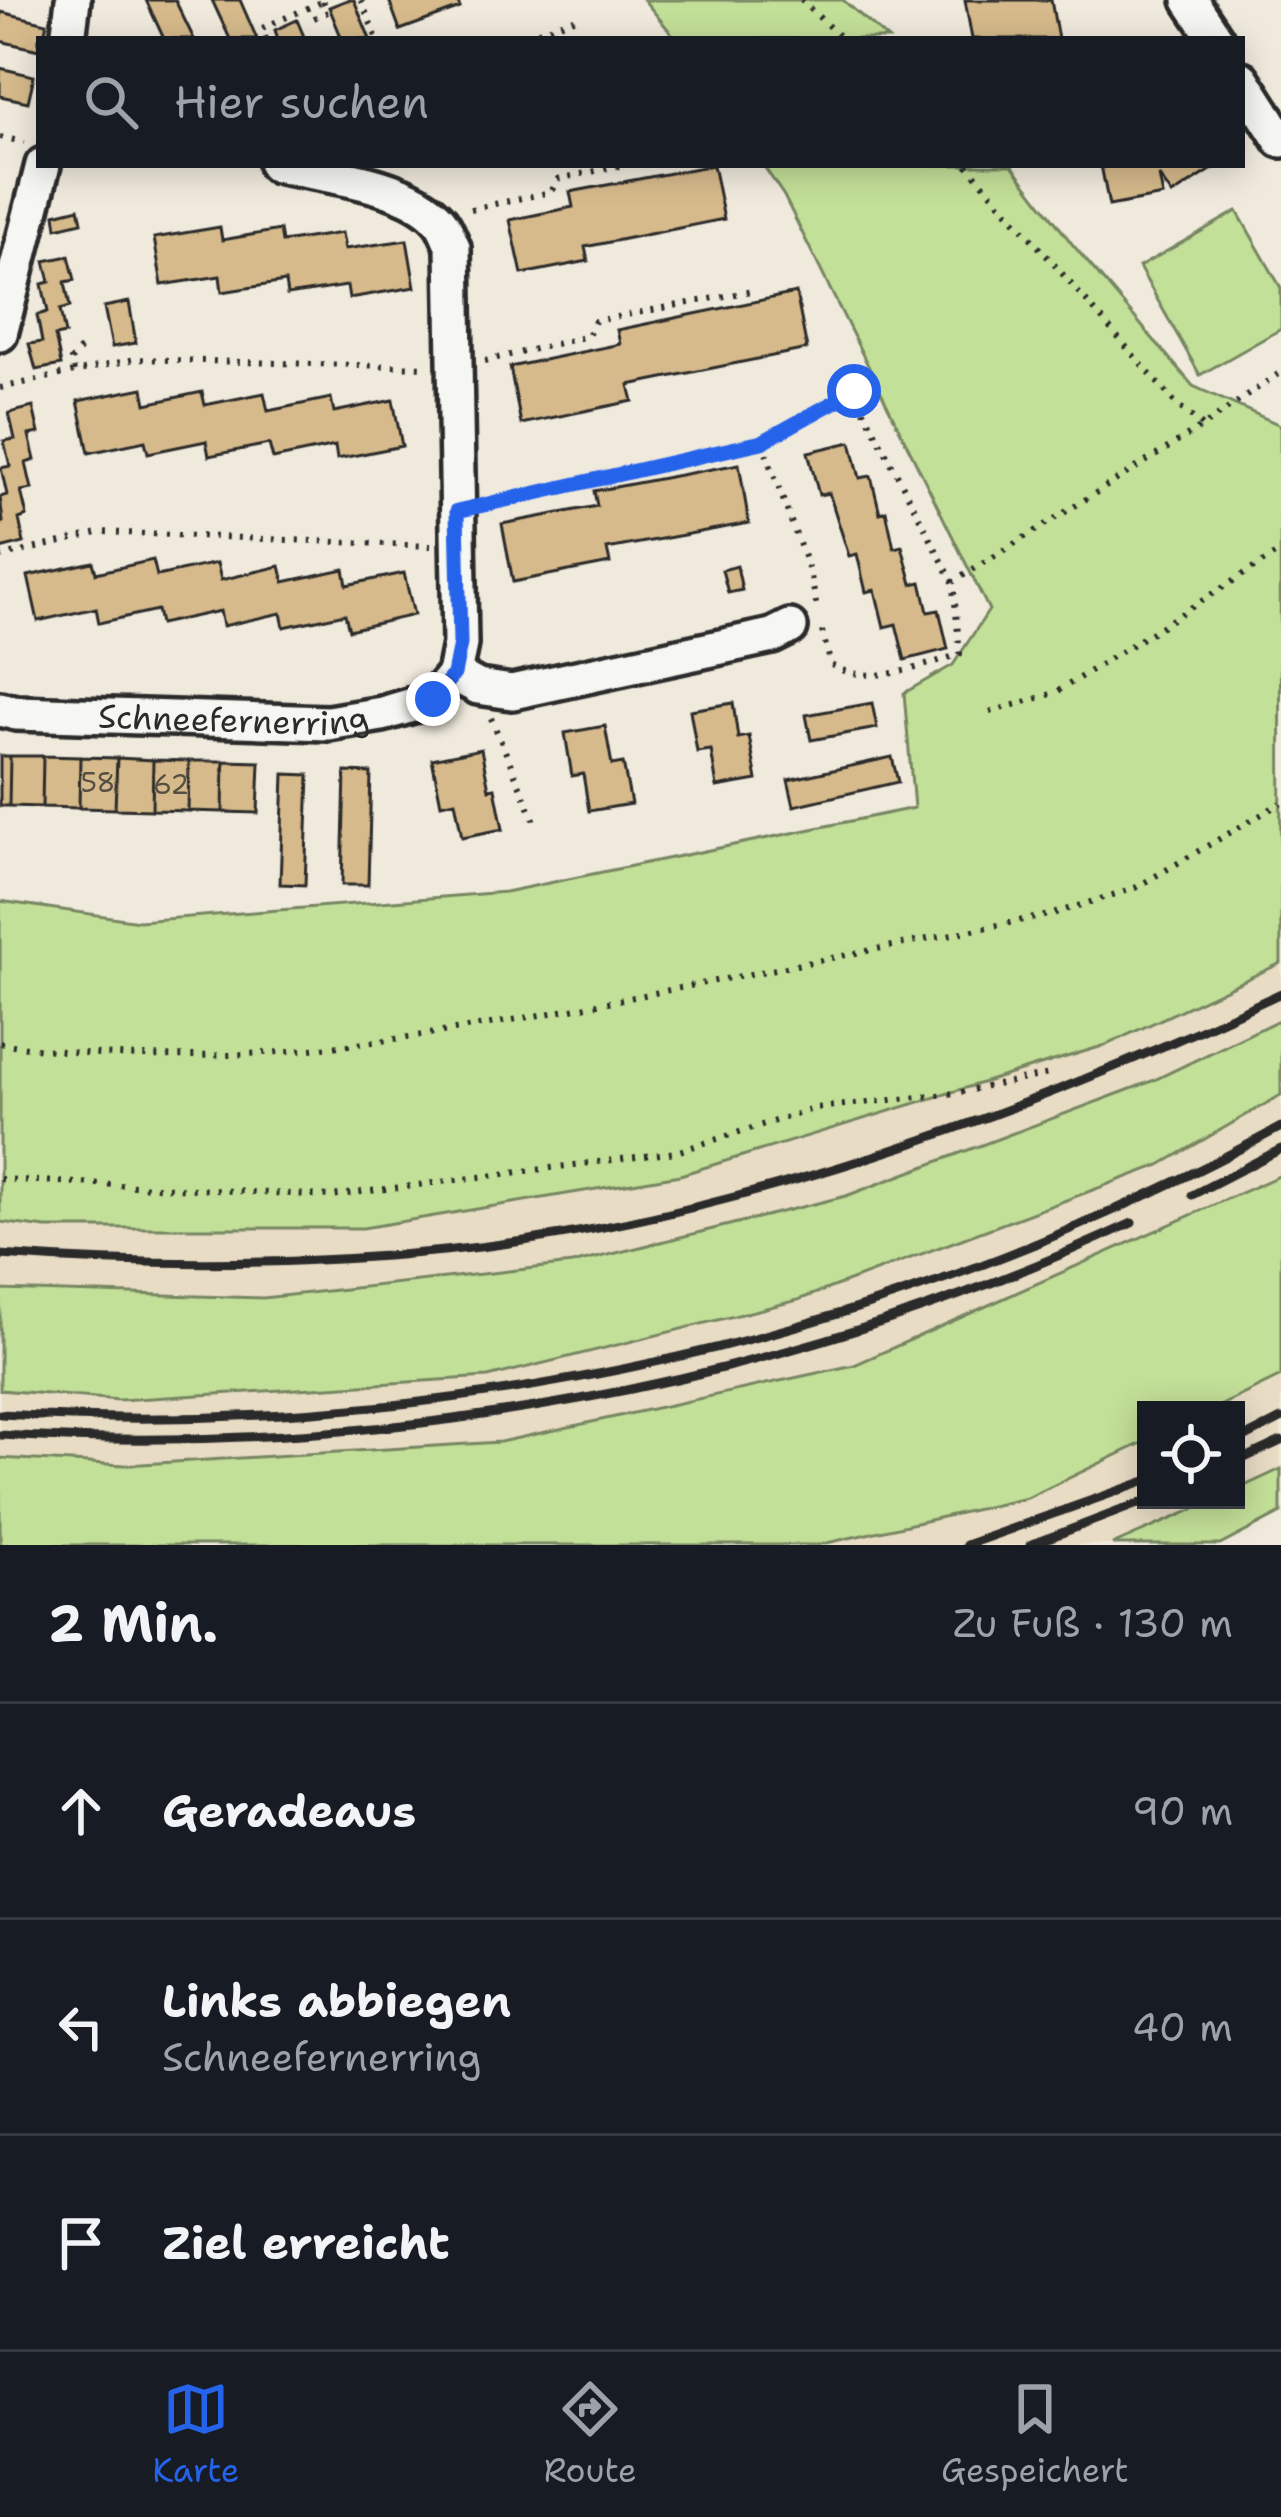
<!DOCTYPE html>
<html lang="de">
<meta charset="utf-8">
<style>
body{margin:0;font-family:"Shantell Sans",sans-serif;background:#20242c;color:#f1f3f6}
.controls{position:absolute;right:36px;bottom:36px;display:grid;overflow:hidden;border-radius:0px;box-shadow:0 6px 30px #0003}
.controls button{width:108px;height:108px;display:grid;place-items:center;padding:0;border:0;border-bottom:3px solid #363941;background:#171b24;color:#f1f3f6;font:60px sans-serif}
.stop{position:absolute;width:36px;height:36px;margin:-27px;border:9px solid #2563eb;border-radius:50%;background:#fff}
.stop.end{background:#2563eb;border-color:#fff;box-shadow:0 3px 12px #0008}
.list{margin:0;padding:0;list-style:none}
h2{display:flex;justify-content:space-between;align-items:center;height:156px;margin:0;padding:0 48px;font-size:51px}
h2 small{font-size:39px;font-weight:400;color:#9ea1a6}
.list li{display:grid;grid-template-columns:78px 1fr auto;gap:36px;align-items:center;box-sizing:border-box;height:216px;padding:0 48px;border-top:3px solid #363941}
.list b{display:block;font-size:45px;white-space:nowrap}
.list p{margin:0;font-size:39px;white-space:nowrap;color:#9ea1a6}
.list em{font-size:39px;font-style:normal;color:#9ea1a6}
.icon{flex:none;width:66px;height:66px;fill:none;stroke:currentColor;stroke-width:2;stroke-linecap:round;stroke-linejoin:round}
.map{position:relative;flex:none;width:1281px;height:1545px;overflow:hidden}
.search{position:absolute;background:#171b24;box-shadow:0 6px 30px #0003;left:36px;right:36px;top:36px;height:132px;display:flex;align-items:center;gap:30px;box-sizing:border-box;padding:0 42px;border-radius:0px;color:#9ea1a6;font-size:45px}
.sheet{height:804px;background:#171b24}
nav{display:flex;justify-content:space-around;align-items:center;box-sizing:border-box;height:168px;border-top:3px solid #363941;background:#171b24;font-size:33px;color:#9ea1a6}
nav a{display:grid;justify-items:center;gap:6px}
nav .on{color:#2563eb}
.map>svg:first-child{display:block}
</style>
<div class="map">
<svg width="1281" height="1545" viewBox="0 0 1281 1545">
<rect width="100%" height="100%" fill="#f0eadd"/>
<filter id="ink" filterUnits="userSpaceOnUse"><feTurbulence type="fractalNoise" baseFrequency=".00833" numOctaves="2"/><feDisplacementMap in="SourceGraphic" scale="24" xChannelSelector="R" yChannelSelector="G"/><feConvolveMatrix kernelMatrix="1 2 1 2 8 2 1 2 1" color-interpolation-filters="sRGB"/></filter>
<g filter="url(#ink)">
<path fill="#e8dcc4" d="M1281,963V1019L1152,1081L845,1196L571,1264L263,1298L0,1290V1222L46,1228L680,1175L1106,1045Z
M1281,1095V1175L854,1365L500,1442L125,1465L0,1458V1390L119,1400L488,1377L1160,1165Z
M1281,1376V1469L1236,1490V1410H1211Z
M1146,1441V1500H1215L1112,1545H818L1027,1498Z"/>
<path fill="#c3e098" stroke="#778662" stroke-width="3" d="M644,0H843L888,39H676Z
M763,165H1012L1073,245L1193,386L1280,425L1281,963L1106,1045L680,1175L363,1228H46L0,1222V901L139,921L505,892L914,808L904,693L953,665L989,610L784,196Z
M1237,211L1281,288V329L1200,375L1139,267Z
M1281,1019V1095L1160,1165L798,1300L488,1377L119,1400L0,1390V1290L263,1298L572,1264L846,1196L1152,1081Z
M1281,1175V1376L1211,1410H1146V1441L1027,1498L818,1545H0V1458L125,1465L500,1442L854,1365Z
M1281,1469V1513L1220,1545H1112L1215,1500H1236V1490Z"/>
<path fill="#d6ba8b" stroke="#2b2b2b" stroke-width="3" d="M146,0H175L194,39H164Z
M212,0H240L257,39H230Z
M347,0H354L370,39H342L329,7Z
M389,0H457L460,8L400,30Z
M965,0H1051L1058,39H972Z
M1,12L47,23L43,39H39V50L0,41Z
M297,20L305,39H278L275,30Z
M0,68L34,76L28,102L0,96Z
M713,165L724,219L585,247L588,261L522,274L510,220L573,207L570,192Z
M1101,165H1219L1172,195L1159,176L1163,196L1109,206Z
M79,208L82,222L57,228L55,214Z
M220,227L222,240L280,230L282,242L342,233L345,249L407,240L415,287L349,298L347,286L287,295L285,282L222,292L220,276L162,285L154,238Z
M69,256L75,280L65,282L70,307L60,310L65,334L55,336L61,365L36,370L29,344L42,342L37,315L48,312L42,284L50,282L45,261Z
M796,293L807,349L629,385L633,401L521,424L510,367L620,344L617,330Z
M129,302L136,343L112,347L104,307Z
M143,388L146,404L202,392L205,405L264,393L268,411L331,398L334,412L393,400L402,446L337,459L335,446L273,459L269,444L209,456L206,441L148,453L145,441L89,453L78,401Z
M33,407L39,433L29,435L35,460L26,463L32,489L21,491L27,516L19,519L24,543L0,549V523L3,522L0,497L7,495L1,468L10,466L4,441L15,439L9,413Z
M851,442L860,478L871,476L880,513L886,511L894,548L902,546L912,584L921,582L928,612L939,610L948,649L905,660L896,624L884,627L875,590L866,592L857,554L849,556L829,493L819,495L808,452Z
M739,464L749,523L607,549L610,563L513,582L502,524L597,506L594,491Z
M153,560L157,576L217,563L221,580L280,566L284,582L344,569L347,585L404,573L414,615L349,630L345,614L284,627L281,613L223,626L220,611L160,624L157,610L99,623L96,608L38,621L28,576L93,562L96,573Z
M737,566L742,590L728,593L722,570Z
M733,703L738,738L749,736L757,780L717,787L711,750L697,752L690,710Z
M872,703L877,728L811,740L806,715Z
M605,726L612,765L623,763L631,804L589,811L583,774L572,776L565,733Z
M481,749L489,789L495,788L503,829L462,837L455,801L441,804L432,759Z
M0,756H10L9,806H0Z
M10,756H43L42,807L9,806Z
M43,756L80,757L79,808L42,807Z
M80,757L117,758L115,809L79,808Z
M892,757L898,782L794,806L788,780Z
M117,758L153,760L152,810L115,809Z
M153,760L189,761L188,811L152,810Z
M189,761H224L223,812L188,811Z
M224,761L260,762L258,813L223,812Z
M345,772L371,773L368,885H342Z
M284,774L309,775L305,885L280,884Z"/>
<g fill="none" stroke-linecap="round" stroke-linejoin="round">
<defs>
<g id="street">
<path d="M1190,0L1216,39"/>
<path d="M68,39L73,0"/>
<path d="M1242,79L1281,140"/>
<path d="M0,334L43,165"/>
<path d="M454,674L478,687L512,692L772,636L790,627"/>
<path id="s1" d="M0,709L16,713L328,723L382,714L433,699L454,674L460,644L453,247C449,239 446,228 440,221C409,183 322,175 276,165"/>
</g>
</defs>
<use href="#street" stroke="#2b2b2b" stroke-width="42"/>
<path stroke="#2b2b2b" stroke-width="6" stroke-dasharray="3 9" stroke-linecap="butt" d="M361,0L377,39
M801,0L842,39
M314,18L328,12L323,1
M266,39L262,28L326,0
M515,39L583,16
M0,137L24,142
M967,165L1178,406L1203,426
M471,209L551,192L558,179L624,165
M485,361L588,336L595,321L757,290
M74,372L71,360L84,345
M0,388L135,359L425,367
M762,442L811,576L817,609
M487,504L762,442L854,391L953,582
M0,557L102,532L431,546
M822,631L831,665C870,687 920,667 960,654L953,582L1203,426L1281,372
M990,712L1055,693L1281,551
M491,718L537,826
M0,1043C215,1078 429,1037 639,996C776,969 912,942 1049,915L1135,888L1281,803
M0,1179L331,1196L676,1152L816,1108L957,1093L1054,1073"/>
<use href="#street" stroke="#f6f6f2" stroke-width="33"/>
<path stroke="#2b2b2b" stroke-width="9" d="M1192,1195L1281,1149
M0,1255C149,1266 295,1266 444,1251C724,1223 1027,1113 1281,993
M0,1414C447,1440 888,1342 1281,1127
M0,1435C387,1458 781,1387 1132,1223
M1236,1442L1281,1419
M1236,1462L1281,1441
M966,1545L1146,1481
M1030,1545L1148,1500"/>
</g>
</g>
<g fill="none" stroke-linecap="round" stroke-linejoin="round" filter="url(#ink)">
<path stroke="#2563eb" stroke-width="15" d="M433,699L454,674L460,644L457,511L762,442L854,391"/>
</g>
<g text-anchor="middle" stroke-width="9" stroke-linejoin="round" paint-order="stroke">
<g font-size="27" fill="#564f43">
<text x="98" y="792">58</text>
<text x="171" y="794">62</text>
</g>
<g font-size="33" fill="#2b2b2b" stroke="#f6f6f2">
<text dy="12" stroke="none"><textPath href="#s1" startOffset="234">Schneefernerring</textPath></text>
</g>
</g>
</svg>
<div class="controls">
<button><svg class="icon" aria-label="locate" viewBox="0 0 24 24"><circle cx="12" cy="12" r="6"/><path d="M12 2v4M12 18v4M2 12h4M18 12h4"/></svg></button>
</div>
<div class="stop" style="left:854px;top:391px"></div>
<div class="stop end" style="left:433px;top:699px"></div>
<div class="search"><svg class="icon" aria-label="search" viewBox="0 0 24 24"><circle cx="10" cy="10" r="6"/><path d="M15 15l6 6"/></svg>Hier suchen</div>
</div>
<section class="sheet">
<h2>2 Min.<small>Zu Fuß · 130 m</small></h2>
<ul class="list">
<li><svg class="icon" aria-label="ahead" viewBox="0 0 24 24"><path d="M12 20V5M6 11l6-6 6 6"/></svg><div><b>Geradeaus</b></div><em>90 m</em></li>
<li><svg class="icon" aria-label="left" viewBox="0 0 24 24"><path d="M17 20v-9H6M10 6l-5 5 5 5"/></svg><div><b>Links abbiegen</b><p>Schneefernerring</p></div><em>40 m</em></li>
<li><svg class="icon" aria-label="arrive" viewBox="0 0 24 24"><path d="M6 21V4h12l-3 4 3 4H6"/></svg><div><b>Ziel erreicht</b></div></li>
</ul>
</section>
<nav>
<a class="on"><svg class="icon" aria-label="map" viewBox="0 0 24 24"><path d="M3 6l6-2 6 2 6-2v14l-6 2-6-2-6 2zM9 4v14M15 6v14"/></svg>Karte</a>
<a><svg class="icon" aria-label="directions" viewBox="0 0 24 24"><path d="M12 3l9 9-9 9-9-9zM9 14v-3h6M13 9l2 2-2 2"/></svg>Route</a>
<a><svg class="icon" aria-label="saved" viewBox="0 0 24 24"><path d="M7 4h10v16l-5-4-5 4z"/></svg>Gespeichert</a>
</nav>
